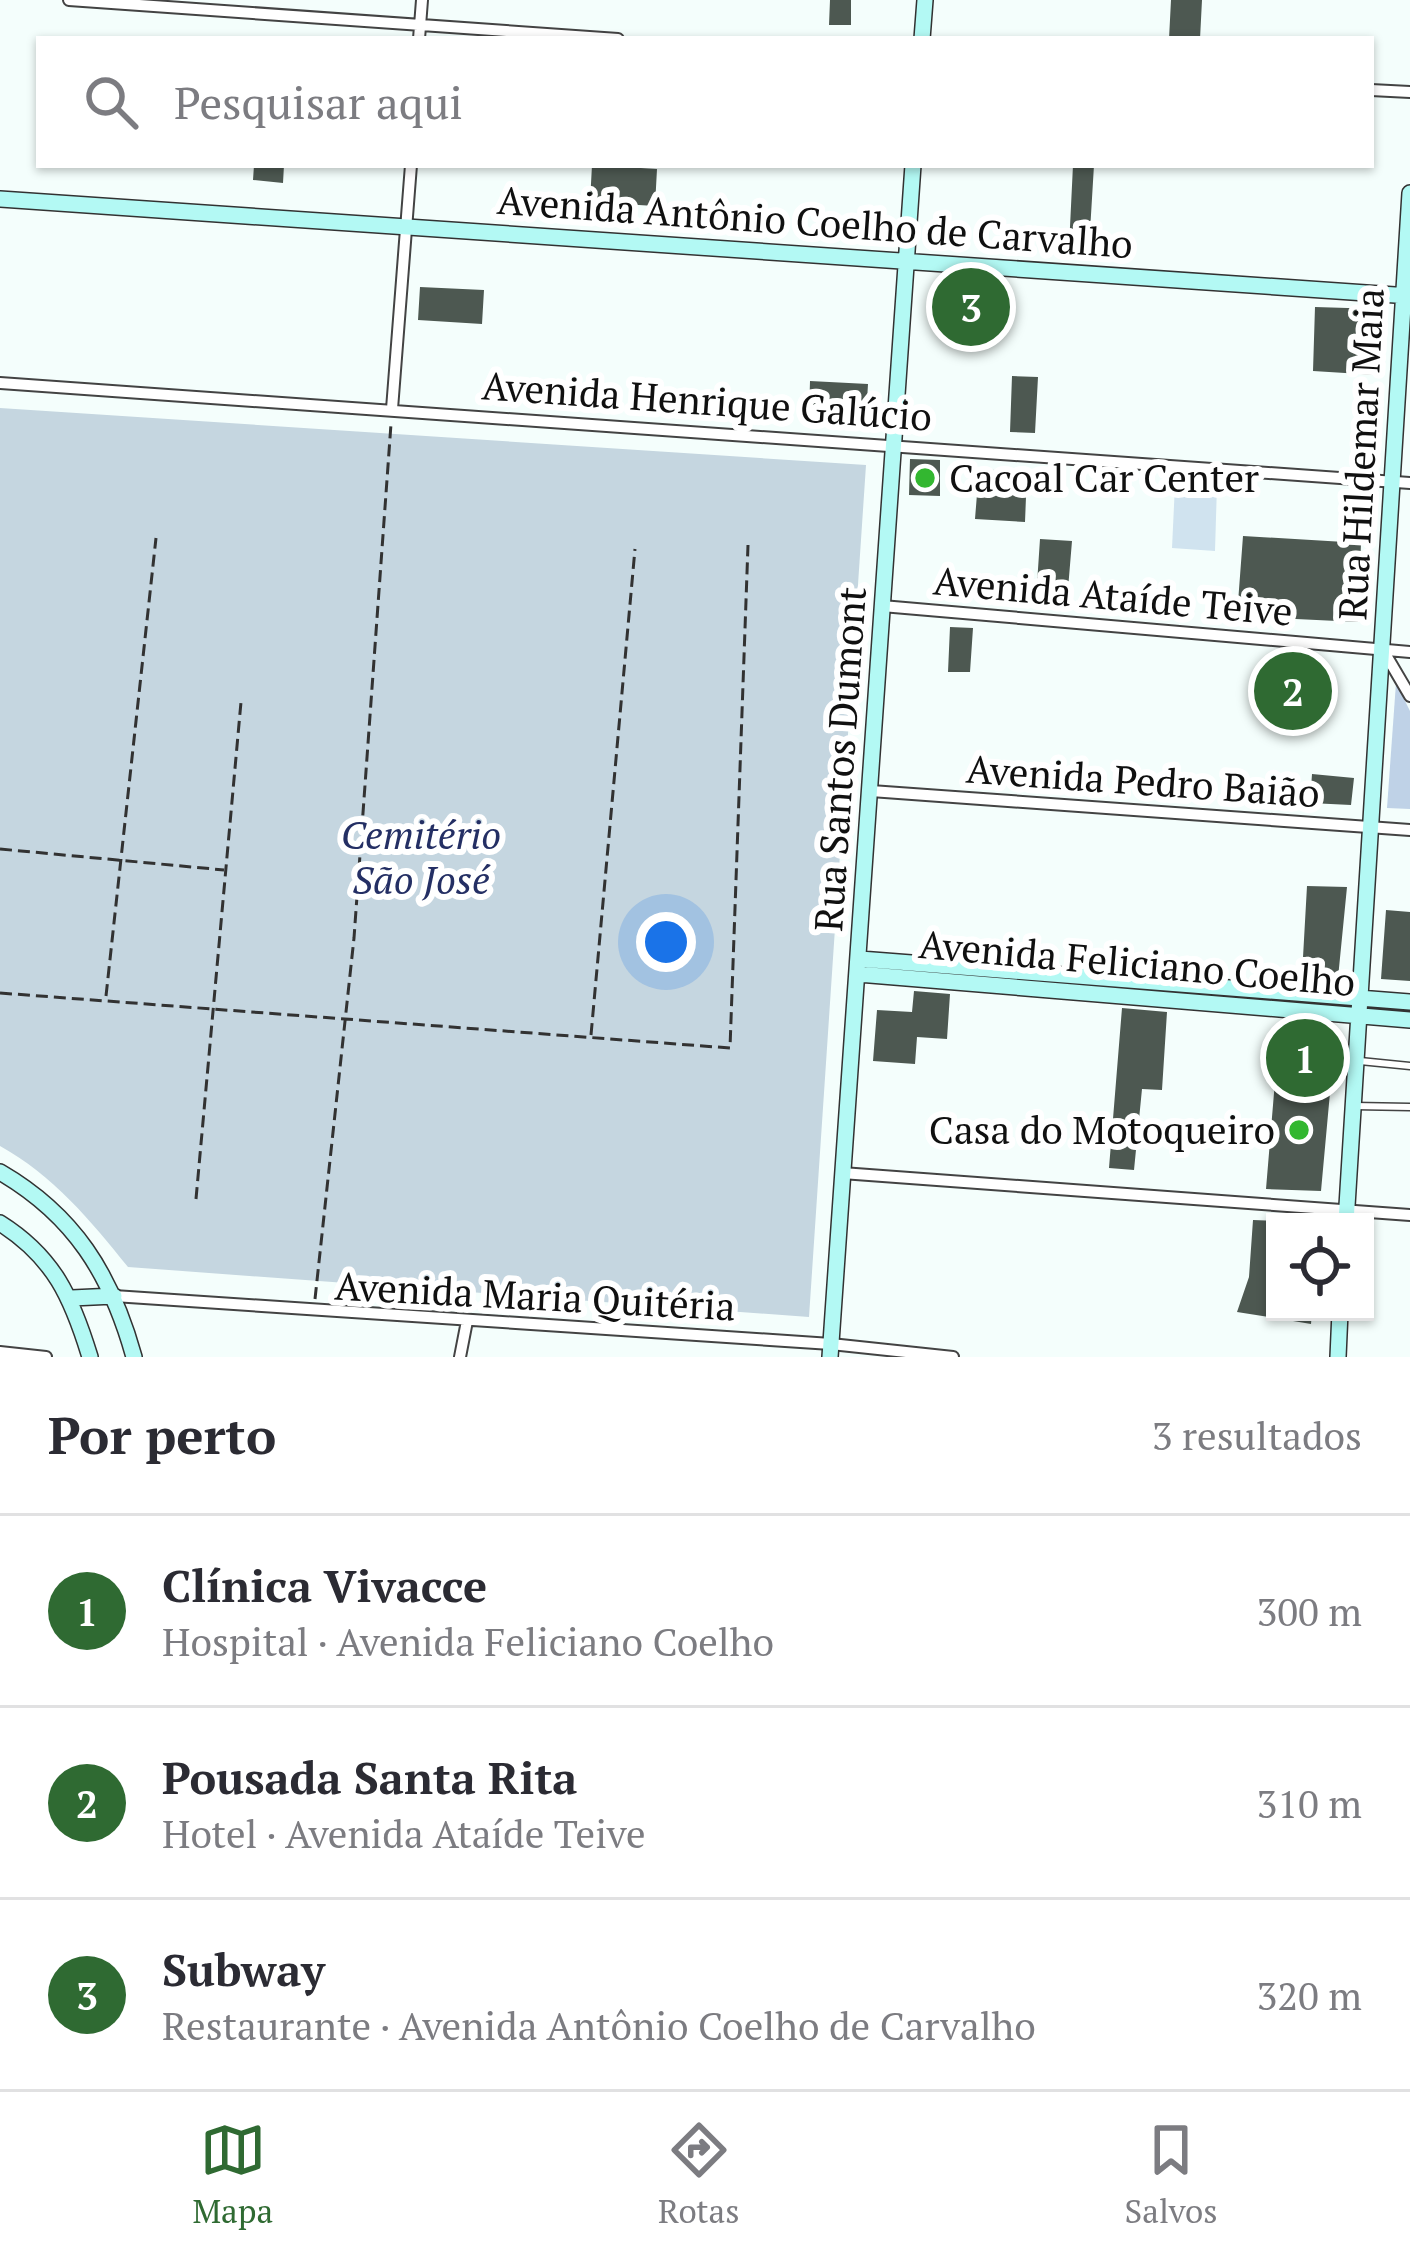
<!DOCTYPE html>
<html lang="pt">
<meta charset="utf-8">
<style>
body{margin:0;font-family:"PT Serif",serif;background:#f2f2f3;color:#2b2b33}
.controls{position:absolute;right:36px;bottom:36px;display:grid;overflow:hidden;border-radius:0px;box-shadow:0 3px 9px #0004}
.controls button{width:108px;height:108px;display:grid;place-items:center;padding:0;border:0;border-bottom:3px solid #e1e1e2;background:#fff;color:#2b2b33;font:60px sans-serif}
.you{position:absolute;left:666px;top:942px;width:42px;height:42px;margin:-30px;border:9px solid #fff;border-radius:50%;background:#1a73e8;box-shadow:0 0 0 18px #1a73e833}
.badge{display:grid;place-items:center;width:78px;height:78px;border-radius:50%;background:#2f6a32;color:#fff;font-size:39px;font-weight:700}
.pin{position:absolute;translate:-50% -50%;border:6px solid #fff;box-shadow:0 3px 12px #0006}
.list{margin:0;padding:0;list-style:none}
h2{display:flex;justify-content:space-between;align-items:center;height:156px;margin:0;padding:0 48px;font-size:51px}
h2 small{font-size:39px;font-weight:400;color:#7c7c81}
.list li{display:grid;grid-template-columns:78px 1fr auto;gap:36px;align-items:center;box-sizing:border-box;height:192px;padding:0 48px;border-top:3px solid #e1e1e2}
.list b{display:block;font-size:45px;white-space:nowrap}
.list p{margin:0;font-size:39px;white-space:nowrap;color:#7c7c81}
.list em{font-size:39px;font-style:normal;color:#7c7c81}
.icon{flex:none;width:66px;height:66px;fill:none;stroke:currentColor;stroke-width:2;stroke-linecap:round;stroke-linejoin:round}
.map{position:relative;flex:none;width:1410px;height:1357px;overflow:hidden}
.search{position:absolute;background:#fff;box-shadow:0 3px 9px #0004;left:36px;right:36px;top:36px;height:132px;display:flex;align-items:center;gap:30px;box-sizing:border-box;padding:0 42px;border-radius:0px;color:#7c7c81;font-size:45px}
.sheet{height:732px;background:#fff}
nav{display:flex;justify-content:space-around;align-items:center;box-sizing:border-box;height:168px;border-top:3px solid #e1e1e2;background:#fff;font-size:33px;color:#7c7c81}
nav a{display:grid;justify-items:center;gap:6px}
nav .on{color:#2f6a32}
.map>svg:first-child{display:block}
</style>
<div class="map">
<svg width="1410" height="1357" viewBox="0 0 1410 1357">
<rect width="100%" height="100%" fill="#f4fefc"/>
<path fill="#bfd2e7" d="M1396,683L1410,711V809L1387,808Z"/>
<path fill="#c5d6e0" d="M0,408L866,465L809,1317L128,1267C91,1221 53,1175 0,1146Z"/>
<path fill="#d0e3ef" d="M1175,484L1217,485L1215,551L1172,548Z"/>
<path fill="#4d5851" d="M830,0H851V25H829Z
M1171,0H1202L1200,39H1169Z
M254,165H284L283,183L253,180Z
M592,165L657,169L655,206L590,202Z
M1073,165H1094L1089,248L1069,247Z
M420,287L484,290L482,324L418,320Z
M1315,307L1380,309L1377,375L1313,371Z
M1012,376L1038,377L1035,433L1010,432Z
M810,381L868,384L866,418L809,415Z
M910,459L940,460V496L909,495Z
M979,469L1027,472L1025,522L975,519Z
M1243,536L1361,543L1358,622L1237,616Z
M1040,539L1072,541L1067,601L1036,599Z
M950,627L973,628L970,672H948Z
M1279,655L1307,656V728L1278,726Z
M1312,774L1354,778L1351,805L1310,803Z
M1307,886L1347,887L1338,978L1302,975Z
M1386,910L1410,912V981L1381,979Z
M914,991L950,994L947,1039L917,1037L915,1064L873,1061L877,1010L912,1012Z
M1122,1008L1167,1012L1162,1090L1142,1089L1134,1170L1109,1168Z
M1278,1045L1334,1049L1321,1191L1266,1189Z
M1253,1220L1275,1221V1318L1237,1312L1249,1277Z
M1276,1312H1312L1311,1324L1275,1318Z"/>
<g fill="none" stroke-linecap="round" stroke-linejoin="round">
<defs>
<path id="lane" d="M1360,1061L1410,1066
M1354,1106L1410,1107"/>
<path id="street" d="M69,0L618,39
M419,39L422,0
M1371,90L1410,92
M0,383L1410,483
M392,409L411,165
M882,606L1410,652
M1383,650L1410,696
M871,791L1410,830
M842,1173L1410,1215
M114,1296L831,1344L953,1357
M0,1352L46,1357
M460,1357L467,1321"/>
<path id="secondary" d="M922,39L925,0
M0,199L1410,296
M860,959L1410,1002
M858,974L1410,1020
M0,1172C74,1215 111,1274 134,1357
M1346,1222L1410,193
M0,1223C54,1257 72,1298 90,1357
M72,1298L114,1296
M830,1357L913,165
M1338,1357L1340,1312"/>
</defs>
<use href="#lane" stroke="#434343" stroke-width="9"/>
<use href="#street" stroke="#434343" stroke-width="14"/>
<use href="#secondary" stroke="#323232" stroke-width="18"/>
<path stroke="#323232" stroke-width="3" stroke-dasharray="12 6" stroke-linecap="butt" d="M0,849L224,870
M0,993L730,1048L748,545
M106,996L156,538
M591,1035L635,549
M196,1199L241,702
M315,1299L354,938L391,424"/>
<use href="#lane" stroke="#fff" stroke-width="6"/>
<use href="#street" stroke="#fff" stroke-width="10"/>
<use href="#secondary" stroke="#b3f9f4" stroke-width="15"/>
</g>
<g fill="#33b730" stroke="#fff" stroke-width="4.5">
<circle cx="925" cy="478" r="12"/>
<circle cx="1299" cy="1130" r="12"/>
</g>
<g text-anchor="middle" stroke-width="12" stroke-linejoin="round" paint-order="stroke">
<g font-size="39" fill="#101010" stroke="#fff">
<text transform="translate(815 222) rotate(4)" y="14">Avenida Antônio Coelho de Carvalho</text>
<text transform="translate(707 401) rotate(4)" y="14">Avenida Henrique Galúcio</text>
<text transform="translate(1361 454) rotate(-87)" y="14">Rua Hildemar Maia</text>
<text transform="translate(1113 596) rotate(5)" y="14">Avenida Ataíde Teive</text>
<text transform="translate(840 759) rotate(-86)" y="14">Rua Santos Dumont</text>
<text transform="translate(1143 781) rotate(4)" y="14">Avenida Pedro Baião</text>
<text transform="translate(1137 963) rotate(5)" y="14">Avenida Feliciano Coelho</text>
<text transform="translate(535 1296) rotate(3)" y="14">Avenida Maria Quitéria</text>
</g>
<g font-size="39" fill="#101010" stroke="#fff" text-anchor="start">
<text x="949" y="492">Cacoal Car Center</text>
<text x="1275" y="1144" text-anchor="end">Casa do Motoqueiro</text>
</g>
<g font-size="39" font-style="italic" fill="#242f64" stroke="#fff">
<text x="421" y="849">Cemitério<tspan x="421" dy="45">São José</tspan></text>
</g>
</g>
</svg>
<div class="controls">
<button><svg class="icon" aria-label="locate" viewBox="0 0 24 24"><circle cx="12" cy="12" r="6"/><path d="M12 2v4M12 18v4M2 12h4M18 12h4"/></svg></button>
</div>
<div class="you"></div>
<div class="pin badge" style="left:1305px;top:1058px">1</div>
<div class="pin badge" style="left:1293px;top:691px">2</div>
<div class="pin badge" style="left:971px;top:307px">3</div>
<div class="search"><svg class="icon" aria-label="search" viewBox="0 0 24 24"><circle cx="10" cy="10" r="6"/><path d="M15 15l6 6"/></svg>Pesquisar aqui</div>
</div>
<section class="sheet">
<h2>Por perto<small>3 resultados</small></h2>
<ul class="list">
<li><span class="badge">1</span><div><b>Clínica Vivacce</b><p>Hospital · Avenida Feliciano Coelho</p></div><em>300 m</em></li>
<li><span class="badge">2</span><div><b>Pousada Santa Rita</b><p>Hotel · Avenida Ataíde Teive</p></div><em>310 m</em></li>
<li><span class="badge">3</span><div><b>Subway</b><p>Restaurante · Avenida Antônio Coelho de Carvalho</p></div><em>320 m</em></li>
</ul>
</section>
<nav>
<a class="on"><svg class="icon" aria-label="map" viewBox="0 0 24 24"><path d="M3 6l6-2 6 2 6-2v14l-6 2-6-2-6 2zM9 4v14M15 6v14"/></svg>Mapa</a>
<a><svg class="icon" aria-label="directions" viewBox="0 0 24 24"><path d="M12 3l9 9-9 9-9-9zM9 14v-3h6M13 9l2 2-2 2"/></svg>Rotas</a>
<a><svg class="icon" aria-label="saved" viewBox="0 0 24 24"><path d="M7 4h10v16l-5-4-5 4z"/></svg>Salvos</a>
</nav>
